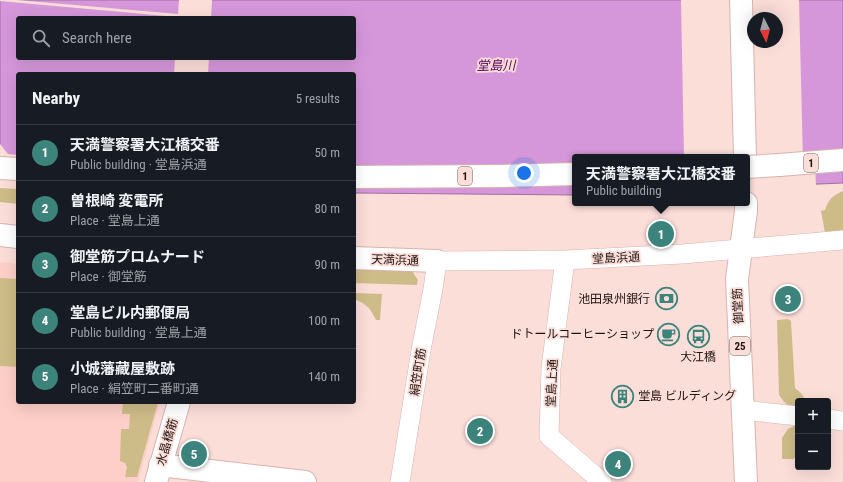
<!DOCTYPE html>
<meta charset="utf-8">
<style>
body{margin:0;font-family:"Roboto Condensed","Noto Sans JP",sans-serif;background:#242831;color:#f1f3f6}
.controls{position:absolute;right:12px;bottom:12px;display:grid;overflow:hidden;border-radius:4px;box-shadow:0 4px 16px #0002}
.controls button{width:36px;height:36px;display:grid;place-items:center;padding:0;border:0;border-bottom:1px solid #363941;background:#171b24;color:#f1f3f6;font:20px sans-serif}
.compass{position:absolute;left:747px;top:12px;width:36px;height:36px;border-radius:50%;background:#171b24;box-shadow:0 4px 16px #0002;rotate:174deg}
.you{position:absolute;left:524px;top:173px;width:14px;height:14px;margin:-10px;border:3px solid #fff;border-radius:50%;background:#1a73e8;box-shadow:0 0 0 6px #1a73e833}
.badge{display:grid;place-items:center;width:26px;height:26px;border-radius:50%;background:#3c837b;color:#fff;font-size:13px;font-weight:700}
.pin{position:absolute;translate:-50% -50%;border:2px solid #fff;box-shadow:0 1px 4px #0006}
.popup{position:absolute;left:572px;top:154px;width:178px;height:52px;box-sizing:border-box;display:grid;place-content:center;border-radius:4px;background:#171b24;filter:drop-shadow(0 1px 3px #0005);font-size:13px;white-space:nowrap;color:#9ea1a6}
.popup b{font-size:15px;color:#f1f3f6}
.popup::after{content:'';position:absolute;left:50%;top:100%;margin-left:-8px;border:8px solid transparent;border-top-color:#171b24}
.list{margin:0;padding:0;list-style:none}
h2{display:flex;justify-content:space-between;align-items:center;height:52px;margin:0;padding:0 16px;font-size:17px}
h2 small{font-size:13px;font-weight:400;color:#9ea1a6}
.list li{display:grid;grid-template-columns:26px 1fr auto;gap:12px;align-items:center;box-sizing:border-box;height:56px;padding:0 16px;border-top:1px solid #363941}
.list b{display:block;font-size:15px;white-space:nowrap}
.list p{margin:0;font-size:13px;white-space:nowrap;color:#9ea1a6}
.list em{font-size:13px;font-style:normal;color:#9ea1a6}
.icon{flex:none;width:22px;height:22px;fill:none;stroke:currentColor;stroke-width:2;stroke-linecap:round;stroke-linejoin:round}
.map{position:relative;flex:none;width:843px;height:482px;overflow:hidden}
.search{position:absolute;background:#171b24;box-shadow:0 4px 16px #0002;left:16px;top:16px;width:340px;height:44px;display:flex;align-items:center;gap:10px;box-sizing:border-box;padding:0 14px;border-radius:4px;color:#9ea1a6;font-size:15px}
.panel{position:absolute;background:#171b24;box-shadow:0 4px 16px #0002;left:16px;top:72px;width:340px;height:332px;border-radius:4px}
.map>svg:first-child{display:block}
</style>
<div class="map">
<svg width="843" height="482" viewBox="0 0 843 482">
<rect width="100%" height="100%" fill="#fcded9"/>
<path fill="#fdcfc8" d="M0,262L18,264V402H160L138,482H0Z"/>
<path fill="#cebc88" d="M0,144L18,155V204L0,202Z
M843,191V231L825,233L821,211L825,210C829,199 832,196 843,191Z
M354,269L412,271L418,280L417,285L354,283Z
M0,278L18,279V367L0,366Z
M354,293L382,294L380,320H376C370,308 367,304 354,299Z
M788,319L791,321L795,388C800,392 804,395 805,401H798V408C788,407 785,404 779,395L777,320Z
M123,402H158L137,477H125L127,467L125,463L120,461L121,429H129L130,414H122Z
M798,424L797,456L793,459H782V438L788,429Z"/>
<path fill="#d597da" stroke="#9f709e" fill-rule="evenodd" d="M0,0H843V183L747,187V157H575V195L354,193V74H18V187L0,186ZM18,18H354V58H18ZM753,18H777V42H753Z"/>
<path fill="#fcded9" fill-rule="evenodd" d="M0,0H17L178,14L179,0H212L211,18H178L177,17L0,1Z
M681,0H799L803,162H815L816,186L747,189V157H684ZM753,18H777V42H753Z
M175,58H209L208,74H174Z
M0,144L8,154L18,155V189L0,188Z"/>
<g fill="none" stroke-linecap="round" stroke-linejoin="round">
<defs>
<path id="street" d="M565,260L551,368L549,436L602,482
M743,410L798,416
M828,419L843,421
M400,482L421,350L433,289L437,261L565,260L682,254L843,240"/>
<path id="secondary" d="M0,235L18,237
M354,258L437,261
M160,465L305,482
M156,482L179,402"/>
<path id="highway" d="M741,0L745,157
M779,165L843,160
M0,168L18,169
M354,177L501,176L575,174
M746,203V211L737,279L746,482"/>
</defs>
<use href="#street" stroke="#d7b3ae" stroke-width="20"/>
<use href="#secondary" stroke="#d7b3ae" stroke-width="24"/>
<use href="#highway" stroke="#d7b3ae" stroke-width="24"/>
<use href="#street" stroke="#fff" stroke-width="19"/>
<use href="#secondary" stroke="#fff" stroke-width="22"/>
<use href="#highway" stroke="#fff" stroke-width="22"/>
<defs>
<path id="highway-bridge" d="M747,167L779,165"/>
</defs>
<use href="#highway-bridge" stroke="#d7b3ae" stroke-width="24" stroke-linecap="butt"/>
<use href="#highway-bridge" stroke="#fff" stroke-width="22"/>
</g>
<defs>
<symbol id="bank-ring" viewBox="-11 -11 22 22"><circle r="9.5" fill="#fcded9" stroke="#3c837b" stroke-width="1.5"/><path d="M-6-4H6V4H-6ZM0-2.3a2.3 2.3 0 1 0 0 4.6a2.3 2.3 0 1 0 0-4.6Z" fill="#3c837b"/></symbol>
<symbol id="cafe-ring" viewBox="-11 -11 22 22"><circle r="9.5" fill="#fcded9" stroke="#3c837b" stroke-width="1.5"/><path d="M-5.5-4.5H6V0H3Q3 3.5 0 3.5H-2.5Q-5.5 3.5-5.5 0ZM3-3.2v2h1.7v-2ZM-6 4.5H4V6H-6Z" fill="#3c837b"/></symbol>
<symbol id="bus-ring" viewBox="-11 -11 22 22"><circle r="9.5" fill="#fcded9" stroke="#3c837b" stroke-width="1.5"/><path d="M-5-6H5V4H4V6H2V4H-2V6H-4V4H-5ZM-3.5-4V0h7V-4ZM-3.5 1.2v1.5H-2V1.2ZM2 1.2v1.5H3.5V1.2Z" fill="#3c837b"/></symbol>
<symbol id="building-ring" viewBox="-11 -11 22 22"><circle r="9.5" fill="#fcded9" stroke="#3c837b" stroke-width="1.5"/><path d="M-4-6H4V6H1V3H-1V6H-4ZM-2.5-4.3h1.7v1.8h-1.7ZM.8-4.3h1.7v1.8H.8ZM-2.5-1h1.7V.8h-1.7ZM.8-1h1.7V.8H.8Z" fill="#3c837b"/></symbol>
</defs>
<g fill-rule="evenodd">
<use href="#bank-ring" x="654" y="286" width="25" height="25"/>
<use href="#cafe-ring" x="656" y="322" width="25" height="25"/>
<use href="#bus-ring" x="686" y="324" width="25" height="25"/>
<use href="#building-ring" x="610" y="384" width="25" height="25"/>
</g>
<g text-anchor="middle" stroke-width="3.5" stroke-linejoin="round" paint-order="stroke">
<g fill="#fcded9" stroke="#62514e" stroke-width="1">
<rect x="804" y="154" width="14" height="18" rx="3"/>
<rect x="458" y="167" width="14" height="18" rx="3"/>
<rect x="730" y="337" width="20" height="18" rx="3"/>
</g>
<g font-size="11" font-weight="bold" fill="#201412">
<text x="811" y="167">1</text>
<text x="465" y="180">1</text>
<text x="740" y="350">25</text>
</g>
<g font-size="12" fill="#201412" stroke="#fcded9">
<text transform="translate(616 258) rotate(-3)" y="4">堂島浜通</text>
<text transform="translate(395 260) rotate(2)" y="4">天満浜通</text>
<text transform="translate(738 306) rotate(-93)" y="4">御堂筋</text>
<text transform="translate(418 372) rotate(-81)" y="4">絹笠町筋</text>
<text transform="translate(552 383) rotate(-87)" y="4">堂島上通</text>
<text transform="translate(167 442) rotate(-74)" y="4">水晶橋筋</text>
</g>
<g font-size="12" fill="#201412" stroke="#fcded9" text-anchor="end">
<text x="650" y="303">池田泉州銀行</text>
<text x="654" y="338">ドトールコーヒーショップ</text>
<text x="698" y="361" text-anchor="middle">大江橋</text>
<text x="638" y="400" text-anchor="start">堂島 ビルディング</text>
</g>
<g font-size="13" font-style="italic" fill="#56075d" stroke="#fcded9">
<text transform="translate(496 65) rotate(-1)" y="5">堂島川</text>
</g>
</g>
</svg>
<div class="controls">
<button>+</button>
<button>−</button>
</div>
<svg class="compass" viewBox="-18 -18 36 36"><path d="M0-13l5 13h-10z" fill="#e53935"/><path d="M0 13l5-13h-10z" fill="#9ea1a6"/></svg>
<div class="you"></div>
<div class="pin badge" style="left:661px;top:234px">1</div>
<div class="popup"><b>天満警察署大江橋交番</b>Public building</div>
<div class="pin badge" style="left:480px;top:431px">2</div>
<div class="pin badge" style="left:788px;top:299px">3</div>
<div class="pin badge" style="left:618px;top:464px">4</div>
<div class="pin badge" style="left:194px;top:454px">5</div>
<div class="search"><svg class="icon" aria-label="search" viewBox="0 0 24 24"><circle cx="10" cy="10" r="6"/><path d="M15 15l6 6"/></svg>Search here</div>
<section class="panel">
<h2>Nearby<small>5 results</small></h2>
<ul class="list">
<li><span class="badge">1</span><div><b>天満警察署大江橋交番</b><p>Public building · 堂島浜通</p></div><em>50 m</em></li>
<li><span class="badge">2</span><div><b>曽根崎 変電所</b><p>Place · 堂島上通</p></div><em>80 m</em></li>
<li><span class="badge">3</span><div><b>御堂筋プロムナード</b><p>Place · 御堂筋</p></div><em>90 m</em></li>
<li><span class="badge">4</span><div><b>堂島ビル内郵便局</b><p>Public building · 堂島上通</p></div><em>100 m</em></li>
<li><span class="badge">5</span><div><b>小城藩藏屋敷跡</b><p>Place · 絹笠町二番町通</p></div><em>140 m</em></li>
</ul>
</section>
</div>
